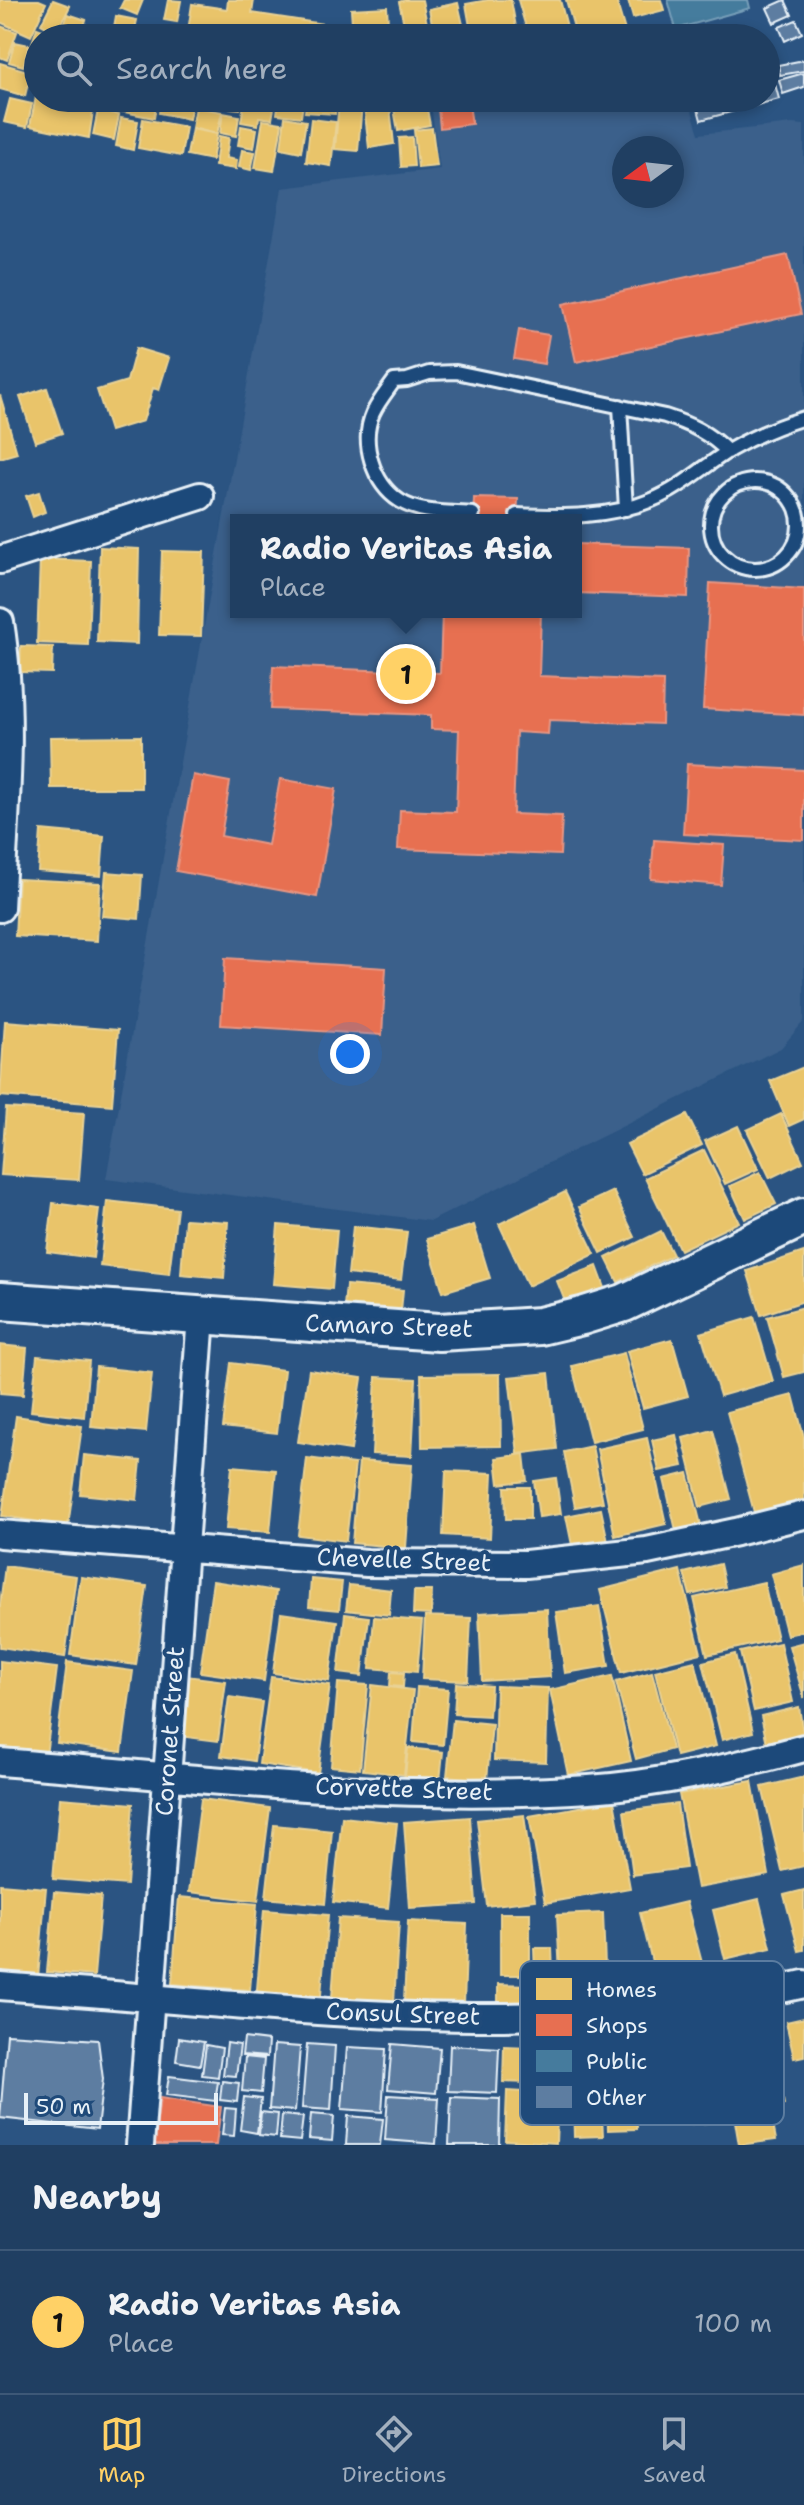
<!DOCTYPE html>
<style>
body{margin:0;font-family:"Shantell Sans",sans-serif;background:#284668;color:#f1f3f6}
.compass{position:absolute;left:612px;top:136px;width:72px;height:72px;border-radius:50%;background:#203f62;box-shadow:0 4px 12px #0003;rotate:255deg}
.scale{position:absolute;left:24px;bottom:20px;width:194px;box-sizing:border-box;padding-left:8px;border:4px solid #e8f1f8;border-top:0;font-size:22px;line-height:28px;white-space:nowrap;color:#e8f1f8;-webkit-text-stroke:6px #1f4a7a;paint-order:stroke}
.you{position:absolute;left:350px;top:1054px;width:28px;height:28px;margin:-20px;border:6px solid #fff;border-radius:50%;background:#1a73e8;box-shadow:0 0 0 12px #1a73e833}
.badge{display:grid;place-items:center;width:52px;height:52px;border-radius:50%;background:#ffd166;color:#111;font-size:26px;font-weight:700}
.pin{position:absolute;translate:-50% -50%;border:4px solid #fff;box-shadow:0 2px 8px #0006}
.popup{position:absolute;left:230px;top:514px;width:352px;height:104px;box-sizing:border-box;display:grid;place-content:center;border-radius:0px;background:#203f62;filter:drop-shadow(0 2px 6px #0005);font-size:26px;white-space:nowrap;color:#a2afbe}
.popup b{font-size:30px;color:#f1f3f6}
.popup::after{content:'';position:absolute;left:50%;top:100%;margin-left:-16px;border:16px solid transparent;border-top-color:#203f62}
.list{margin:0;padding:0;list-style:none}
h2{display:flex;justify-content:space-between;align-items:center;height:104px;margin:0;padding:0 32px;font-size:34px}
h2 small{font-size:26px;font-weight:400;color:#a2afbe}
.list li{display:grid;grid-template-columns:52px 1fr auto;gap:24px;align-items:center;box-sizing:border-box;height:144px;padding:0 32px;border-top:2px solid #3d5877}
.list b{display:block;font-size:30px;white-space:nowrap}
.list p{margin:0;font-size:26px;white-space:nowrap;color:#a2afbe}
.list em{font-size:26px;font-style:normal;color:#a2afbe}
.icon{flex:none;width:44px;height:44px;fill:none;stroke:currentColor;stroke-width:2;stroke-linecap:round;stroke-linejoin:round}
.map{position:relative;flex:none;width:804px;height:2145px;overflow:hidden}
.search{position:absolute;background:#203f62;box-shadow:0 4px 12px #0003;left:24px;right:24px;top:24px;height:88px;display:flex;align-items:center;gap:20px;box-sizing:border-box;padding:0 28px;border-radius:44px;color:#a2afbe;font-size:30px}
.sheet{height:248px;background:#203f62}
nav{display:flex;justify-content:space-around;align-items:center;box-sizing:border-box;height:112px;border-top:2px solid #3d5877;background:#203f62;font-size:22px;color:#a2afbe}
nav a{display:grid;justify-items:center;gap:4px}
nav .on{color:#ffd166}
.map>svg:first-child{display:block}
</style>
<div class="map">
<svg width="804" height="2145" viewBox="0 0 804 2145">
<rect width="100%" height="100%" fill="#2b5482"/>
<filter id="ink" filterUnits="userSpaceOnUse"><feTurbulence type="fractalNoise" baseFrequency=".0125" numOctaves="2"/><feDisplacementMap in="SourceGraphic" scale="16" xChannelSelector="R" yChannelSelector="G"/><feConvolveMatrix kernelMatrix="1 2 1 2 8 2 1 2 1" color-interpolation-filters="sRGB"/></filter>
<g filter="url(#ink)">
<path fill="#3a608b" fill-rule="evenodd" d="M430,98H688L699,134L792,124L804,125V1021L781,1048L431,1221L106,1179L282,188L440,169ZM624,148H672V196H624ZM236,520H576V612H236Z"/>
<path fill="#e9c46a" stroke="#e9d295" stroke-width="2" d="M0,0H39L46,3L31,36L0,22Z
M53,0L70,6L57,33L41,24Z
M124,0H143L137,15L120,8Z
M168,0L181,1L177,22L164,20Z
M228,0H254L252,13L343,27L338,38H187L192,4L227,9Z
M405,0H422L430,38H407L399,2Z
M488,0H511L518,38H472L466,4Z
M518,0H560L570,38H529Z
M566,0H616L626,34L611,38H577Z
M628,0H661L664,10L633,18Z
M458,3L466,38H435L429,9Z
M387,7L389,38H353L351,9Z
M68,14L86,20L80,37L62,30Z
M116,16L137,20L133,38H112Z
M0,26L17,32L7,60L0,57Z
M37,28L64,38H38V52L30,49Z
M15,42L29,45L23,66L9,62Z
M30,55L38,57V71L27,67Z
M0,63L31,72L25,96L0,89Z
M38,87V98H63L61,104L93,111L89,138L30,126Z
M87,98H108L106,110L86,106Z
M111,98L157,100L154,118L109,109Z
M162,98H193L189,119L159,113Z
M200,98H241L240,109L199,105Z
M245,98H276L272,119L259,117L258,125L241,122Z
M279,98H304L301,117L277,114Z
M307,98H336L335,114L305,112Z
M363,98H389L394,144L369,148Z
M392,98H425L430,125L398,131Z
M10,99L32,104L27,127L4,122Z
M339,100L362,103L358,151L335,149Z
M196,107L222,112L217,134L192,128Z
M98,110L119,115L114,140L93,135Z
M223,113L239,116L236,136L220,133Z
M285,117L306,121L301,152L281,148Z
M121,118L138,121L133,150L116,146Z
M143,119L186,127L181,156L138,148Z
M311,119L336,122L331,166L306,162Z
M263,120L282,123L274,171L255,168Z
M241,126L257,129L254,148L238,145Z
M432,128L437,166L418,168L414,130Z
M192,129L217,134L212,160L187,155Z
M219,136L229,138L226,158L237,160L236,169L215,166Z
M412,137L414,166L401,167L399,138Z
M242,150L255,152L251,170L239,167Z
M136,348L169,358L159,390L153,388L143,421L110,431L97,390L127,381Z
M47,388L62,433L35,442L20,397Z
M0,395L17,453L0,458Z
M39,492L45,512L33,517L26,496Z
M100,547L139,549L137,644L97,642Z
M162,551L204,552L201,636L159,635Z
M40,559L91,561L88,645L37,643Z
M21,646L53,647L52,673L20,672Z
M141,736V788H51L50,737Z
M41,830L104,836L101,876L38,871Z
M106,872L142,875L139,919L102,916Z
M18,879L100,883L97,941L15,936Z
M5,1021L118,1030L112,1105L0,1096Z
M804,1067V1119L789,1126L770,1081Z
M6,1108L84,1113L79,1180L1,1175Z
M781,1114L803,1162L770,1178L747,1130Z
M687,1115L702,1145L642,1174L627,1144Z
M738,1126L758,1169L725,1184L705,1141Z
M704,1150L739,1222L680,1250L645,1178Z
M760,1172L776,1204L745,1219L730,1186Z
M613,1191L635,1237L601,1253L579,1207Z
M565,1192L595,1254L528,1286L499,1224Z
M107,1201L177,1209L169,1274L100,1266Z
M53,1203L99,1209L93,1258L47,1252Z
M185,1219L228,1222L224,1278L181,1274Z
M278,1225L337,1230L332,1289L273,1284Z
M474,1225L490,1278L443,1292L427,1239Z
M353,1226L407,1232L401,1280L348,1274Z
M661,1231L673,1255L618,1282L606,1258Z
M804,1252V1301L761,1315L747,1271Z
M597,1266L605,1288L566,1304L557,1281Z
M346,1285L403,1290L401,1311L344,1306Z
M804,1307V1372L784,1377L767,1317Z
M754,1317L773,1381L720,1396L701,1333Z
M672,1339L688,1396L643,1408L627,1351Z
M0,1345L27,1348L23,1395L0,1393Z
M624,1353L643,1429L591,1442L572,1366Z
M37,1356L89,1361L84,1417L31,1411Z
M231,1363L284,1370L277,1433L223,1427Z
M96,1367L152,1373L146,1432L91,1427Z
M309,1370L362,1378L351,1450L298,1442Z
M549,1373L557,1449L518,1454L509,1377Z
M500,1374L501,1446L422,1447L421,1375Z
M376,1377L416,1379L412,1456L372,1454Z
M793,1395L804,1437V1515L758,1527L727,1412Z
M16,1416L82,1426L68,1526L2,1516Z
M713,1430L731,1499L700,1507L683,1438Z
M676,1435L683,1466L659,1471L652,1440Z
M647,1438L666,1524L615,1536L597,1449Z
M592,1446L603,1502L575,1507L564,1452Z
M524,1454L527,1481L499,1484L496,1458Z
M84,1455L141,1461L137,1500L80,1494Z
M307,1458L355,1464L346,1541L298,1535Z
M359,1461L412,1465L406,1548L352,1543Z
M232,1466L276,1470L270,1532L226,1529Z
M446,1471L493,1473L490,1538L443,1535Z
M688,1473L703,1533L678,1539L664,1479Z
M556,1478L561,1514L539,1517L534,1481Z
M505,1487H530V1519H506Z
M601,1509L608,1542L573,1550L566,1516Z
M720,1564L725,1587L690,1595L684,1573Z
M804,1565V1631L787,1635L771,1574Z
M5,1566L76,1576L65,1657L0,1647V1604Z
M680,1570L701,1653L621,1673L600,1590Z
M81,1577L147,1586L136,1665L70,1655Z
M311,1579L342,1582L339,1610L309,1607Z
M213,1581L276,1591L264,1681L200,1672Z
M764,1582L777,1639L707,1655L694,1598Z
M349,1585L391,1590L389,1615L346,1610Z
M414,1591H432L431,1615L413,1614Z
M599,1606L609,1666L565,1673L556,1612Z
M547,1609L550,1677L482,1681L479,1613Z
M281,1613L337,1621L329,1681L273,1673Z
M345,1614L369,1617L362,1676L338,1673Z
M425,1616L471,1618L468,1681L422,1679Z
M374,1617L422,1621L417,1672L370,1668Z
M804,1642V1698L789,1646Z
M780,1643L793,1702L754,1711L740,1652Z
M735,1654L753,1732L722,1740L703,1662Z
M0,1661L57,1668L46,1756L0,1750Z
M695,1661L716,1746L676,1756L655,1671Z
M67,1662L133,1671L122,1752L57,1743Z
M391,1672L404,1673L403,1687L390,1686Z
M652,1672L672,1749L636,1759L616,1682Z
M186,1676L226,1681L218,1741L178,1736Z
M612,1676L631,1761L568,1775L550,1690Z
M271,1677L330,1685L318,1773L259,1764Z
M338,1683L368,1685L360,1769L331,1766Z
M456,1683L491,1686L489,1716L454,1714Z
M372,1685L413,1690L404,1775L363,1770Z
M496,1686L548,1688L546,1762L494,1760Z
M417,1687L448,1689L443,1745L413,1742Z
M229,1697L262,1702L254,1761L221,1756Z
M799,1707L804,1739L768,1748L761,1716Z
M453,1720L492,1724L487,1780L447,1776Z
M408,1748L443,1752L440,1781L405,1777Z
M804,1777V1866L782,1871L762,1787Z
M752,1781L769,1875L697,1888L679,1794Z
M60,1798L133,1804L127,1885L53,1879Z
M201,1799L270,1808L258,1901L189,1892Z
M614,1801L630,1888L545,1903L529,1816Z
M677,1804L686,1868L633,1875L624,1811Z
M524,1815L535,1900L487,1906L477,1820Z
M342,1817L397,1823L388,1908L333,1902Z
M470,1817L476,1904L410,1908L404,1822Z
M274,1825L332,1831L325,1904L266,1898Z
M0,1884L46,1888L38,1978L0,1975Z
M804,1890V1950L799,1951L784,1895Z
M54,1892L101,1896L94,1976L47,1972Z
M179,1897L257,1904L250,1990L172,1984Z
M759,1899L771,1948L725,1959L713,1910Z
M686,1902L706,1978L659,1990L640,1913Z
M264,1910L328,1915L320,2006L256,2000Z
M500,1913H530V1975H500Z
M603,1913L606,1993L561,1994L557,1915Z
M338,1918L399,1922L394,2002L332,1997Z
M408,1921L467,1924L464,2004L404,2001Z
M534,1948H552L554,1999L536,2000Z
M498,1984L529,1985V2003H498Z
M804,2018V2056L794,2058L786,2022Z
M763,2023L772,2061L742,2067L733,2029Z
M728,2033L733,2069L701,2074L696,2038Z
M692,2040L694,2077L660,2079L658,2042Z
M637,2042L642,2086L608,2089L603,2046Z
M504,2046L555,2048L554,2084L503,2082Z
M598,2050L600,2091L570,2093L567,2052Z
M765,2075L768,2090L781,2087L784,2105L728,2113L724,2081Z
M703,2079L707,2123L668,2126L664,2082Z
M507,2091L558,2094L556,2143L505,2140Z
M636,2093L637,2129L608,2130L607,2094Z
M573,2097H601L603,2136L574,2137Z
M770,2109L776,2140L739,2145L734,2115Z"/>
<path fill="#e76f51" stroke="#e79683" stroke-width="2" d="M437,98H468L472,124L440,128Z
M788,255L801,314L576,362L563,304Z
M519,330L549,335L544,364L514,359Z
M474,498L518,499L517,520H473Z
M576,544L689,548L688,597L576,593Z
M710,583L804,589V715L703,709Z
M442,612H541L539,676L663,681L662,724L549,720L548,734L516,732L513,814L562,816L560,855L398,849L400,810L456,812L459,730L431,729V715L271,709L273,666L440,673Z
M687,764L804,770V840L683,834Z
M193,775L230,782L221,836L268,845L280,779L336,789L317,897L176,871Z
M654,840L724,845L721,885L651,879Z
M225,958L386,968L382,1035L221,1025Z
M160,2098L221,2107L216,2145H154Z"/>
<path fill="#457b9d" stroke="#769eb8" stroke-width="2" d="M668,0H748L750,8L676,29Z"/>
<path fill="#5d7da1" stroke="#e8f1f8" stroke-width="2" d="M785,0L792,15L774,23L767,8Z
M796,20L802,33L785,41L779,27Z
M766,50L779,99L701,120L695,98H766Z
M804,60V71L780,75L778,65Z
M804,73V87L783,94L779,80Z
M7,2034L98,2040L103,2079L97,2129L0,2118Z
M179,2038L204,2042L200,2065L176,2061Z
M244,2038L268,2041L267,2057L242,2055Z
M227,2043L240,2045L236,2076L223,2075Z
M307,2044L335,2046L331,2110L302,2108Z
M392,2044L440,2048L436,2093L388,2089Z
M206,2045L222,2048L218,2077L202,2075Z
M274,2045L300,2047L295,2111L269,2109Z
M450,2045L499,2048L497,2093L448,2091Z
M347,2047L386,2049L382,2112L342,2109Z
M245,2057L264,2059L261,2093L242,2091Z
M169,2076L218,2082L215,2101L166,2095Z
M222,2081L239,2083L237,2102L220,2100Z
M388,2095L439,2098L436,2144L385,2140Z
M244,2097L261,2099L257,2133L240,2130Z
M451,2097L500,2099L499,2145H449Z
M225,2108L236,2109L234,2136L222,2135Z
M261,2112L278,2114L276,2137L259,2135Z
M311,2114L334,2116L332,2141L309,2139Z
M282,2115L303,2117L300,2141L280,2139Z
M348,2116L383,2119L380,2145H346Z"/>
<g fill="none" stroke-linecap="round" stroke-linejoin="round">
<defs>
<path id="lane" d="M620,406L626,509
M711 525a44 44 0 1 1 88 0a44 44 0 1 1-88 0Z
M473,514C450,512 420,514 400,501C373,484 360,442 373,413C378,402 387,391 394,381L407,380L429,373L456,372L665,416C690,424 709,433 728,452
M517,515C562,517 609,518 652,500C681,488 703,467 730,450C754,436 778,426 804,418"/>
<path id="street" d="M0,560L200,496
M0,622C15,717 5,812 0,908
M0,1534L367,1563L526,1564L647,1551L736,1532L804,1515
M0,1762C196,1778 393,1802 589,1789C661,1784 734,1767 804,1748
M0,1986C267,2005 539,2046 804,1984
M140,2145L201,1316"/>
<path id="secondary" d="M0,1301L439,1332L540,1326L582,1316L624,1303L804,1217"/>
</defs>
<use href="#lane" stroke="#e8f1f8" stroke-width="18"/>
<use href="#street" stroke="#e8f1f8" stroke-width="32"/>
<use href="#secondary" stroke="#e8f1f8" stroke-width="42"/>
<use href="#lane" stroke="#1f4a7a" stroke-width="12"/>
<use href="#street" stroke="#1f4a7a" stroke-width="26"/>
<use href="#secondary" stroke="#1f4a7a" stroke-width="36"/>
</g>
</g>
<g text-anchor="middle" stroke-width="8" stroke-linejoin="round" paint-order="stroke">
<g font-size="24" fill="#e8f1f8" stroke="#1f4a7a">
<text transform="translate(389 1326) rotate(2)" y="8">Camaro Street</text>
<text transform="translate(404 1560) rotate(2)" y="8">Chevelle Street</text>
<text transform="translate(170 1731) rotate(-86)" y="8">Coronet Street</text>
<text transform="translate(404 1789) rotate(2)" y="8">Corvette Street</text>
<text transform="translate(403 2014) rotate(2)" y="8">Consul Street</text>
</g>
</g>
<rect x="520" y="1961" width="264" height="164" rx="12" fill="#1f4a7a" stroke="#5b7ca0" stroke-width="2"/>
<rect x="536" y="1978" width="36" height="22" fill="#e9c46a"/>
<rect x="536" y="2014" width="36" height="22" fill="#e76f51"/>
<rect x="536" y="2050" width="36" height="22" fill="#457b9d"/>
<rect x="536" y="2086" width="36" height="22" fill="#5d7da1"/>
<g font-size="22" fill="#e8f1f8">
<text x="586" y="1997">Homes</text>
<text x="586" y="2033">Shops</text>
<text x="586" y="2069">Public</text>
<text x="586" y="2105">Other</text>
</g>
</svg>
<svg class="compass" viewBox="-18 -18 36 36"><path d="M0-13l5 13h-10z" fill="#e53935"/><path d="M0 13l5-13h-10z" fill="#a2afbe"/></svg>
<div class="scale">50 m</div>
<div class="you"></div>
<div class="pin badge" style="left:406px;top:674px">1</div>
<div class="popup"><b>Radio Veritas Asia</b>Place</div>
<div class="search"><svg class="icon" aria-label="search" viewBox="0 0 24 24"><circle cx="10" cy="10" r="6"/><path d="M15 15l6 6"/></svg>Search here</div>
</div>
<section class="sheet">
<h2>Nearby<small></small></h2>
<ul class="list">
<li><span class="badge">1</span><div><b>Radio Veritas Asia</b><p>Place</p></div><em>100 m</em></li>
</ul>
</section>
<nav>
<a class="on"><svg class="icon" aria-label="map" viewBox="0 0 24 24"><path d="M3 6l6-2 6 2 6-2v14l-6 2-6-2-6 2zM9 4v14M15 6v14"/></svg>Map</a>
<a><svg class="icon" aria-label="directions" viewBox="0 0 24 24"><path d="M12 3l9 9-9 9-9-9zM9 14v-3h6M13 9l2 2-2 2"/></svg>Directions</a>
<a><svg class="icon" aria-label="saved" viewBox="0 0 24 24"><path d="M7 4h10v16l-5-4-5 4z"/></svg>Saved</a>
</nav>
